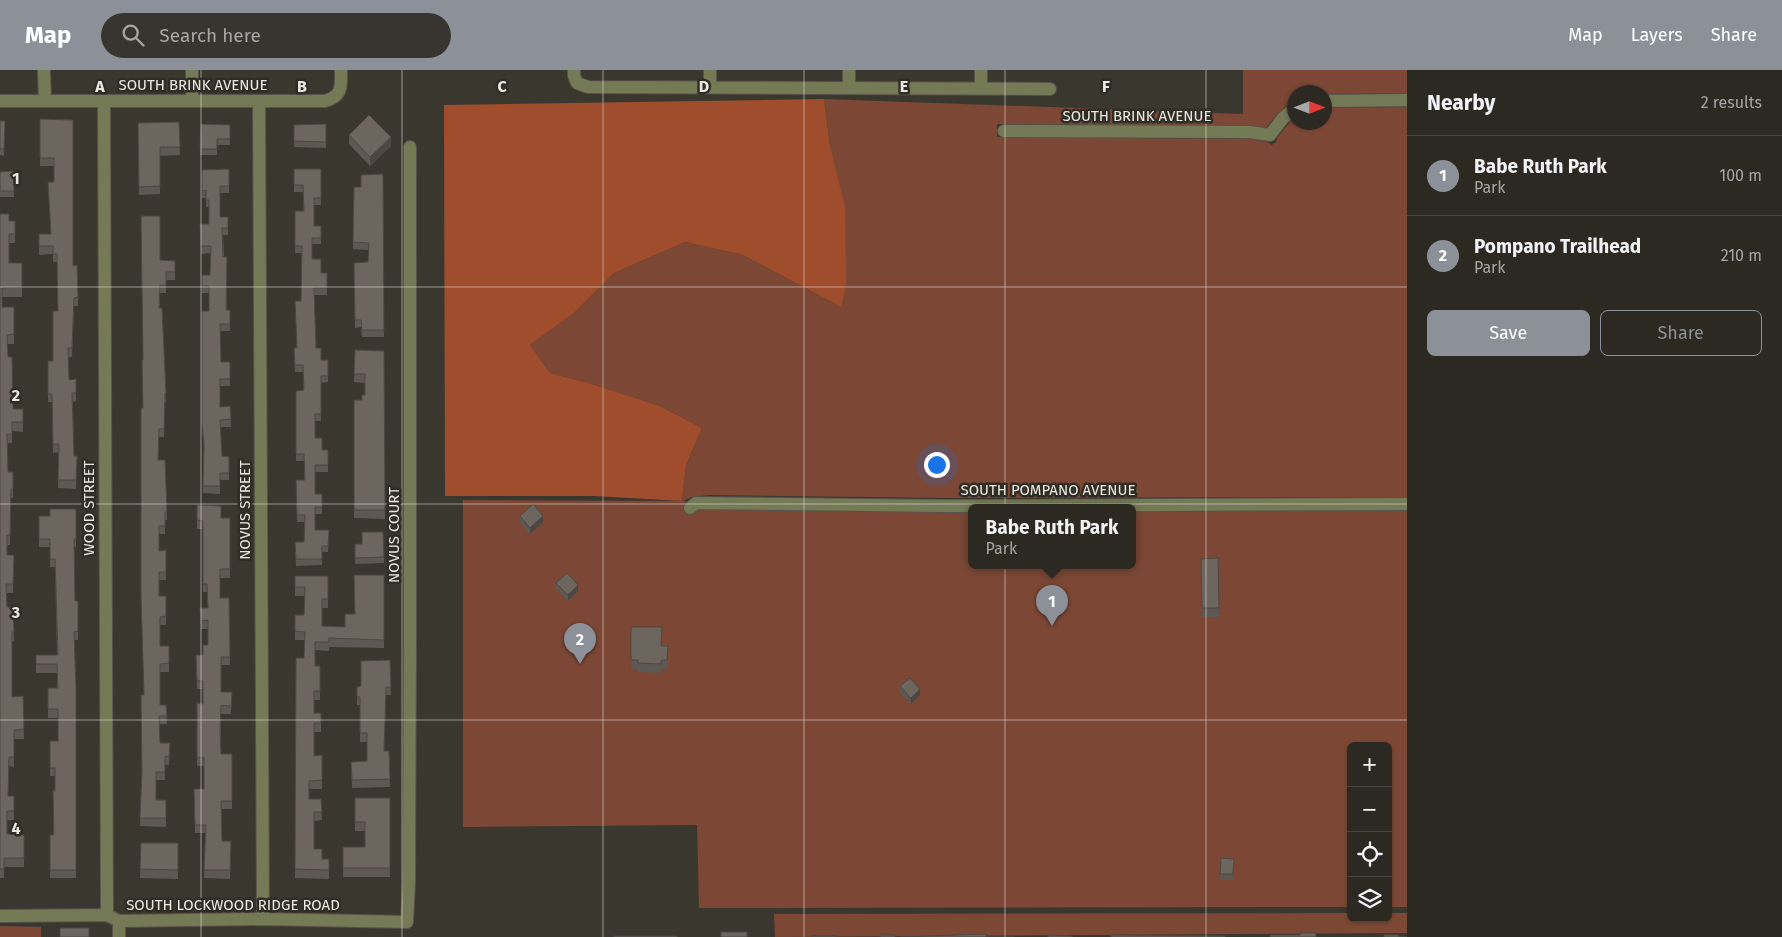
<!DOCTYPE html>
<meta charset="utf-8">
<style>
body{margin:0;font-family:"Fira Sans",sans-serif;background:#383530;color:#f1f3f6}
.controls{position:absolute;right:15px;bottom:15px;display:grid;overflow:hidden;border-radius:8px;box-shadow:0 1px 4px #0004}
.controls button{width:45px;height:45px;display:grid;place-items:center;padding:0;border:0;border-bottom:1px solid #484541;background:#2c2923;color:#f1f3f6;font:25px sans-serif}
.compass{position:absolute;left:1287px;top:15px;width:45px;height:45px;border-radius:50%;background:#2c2923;box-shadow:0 1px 4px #0004;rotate:90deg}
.you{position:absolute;left:936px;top:394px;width:18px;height:18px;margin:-12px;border:4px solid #fff;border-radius:50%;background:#1a73e8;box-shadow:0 0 0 8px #1a73e833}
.badge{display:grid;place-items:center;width:32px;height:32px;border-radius:50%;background:#8c9099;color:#fff;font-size:16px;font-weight:700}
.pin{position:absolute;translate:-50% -41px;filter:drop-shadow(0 1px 2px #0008)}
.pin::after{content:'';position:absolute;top:26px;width:18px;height:15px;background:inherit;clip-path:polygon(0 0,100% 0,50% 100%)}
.popup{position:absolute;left:968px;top:434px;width:168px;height:65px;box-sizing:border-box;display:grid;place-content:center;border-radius:8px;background:#2c2923;filter:drop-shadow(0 1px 4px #0005);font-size:16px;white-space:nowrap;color:#a6a6a6}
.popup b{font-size:19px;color:#f1f3f6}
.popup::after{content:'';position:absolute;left:50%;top:100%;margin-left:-10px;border:10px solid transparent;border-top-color:#2c2923}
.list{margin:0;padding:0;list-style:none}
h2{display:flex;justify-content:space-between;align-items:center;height:65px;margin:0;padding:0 20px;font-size:21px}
h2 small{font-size:16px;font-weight:400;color:#a6a6a6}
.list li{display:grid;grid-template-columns:32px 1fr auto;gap:15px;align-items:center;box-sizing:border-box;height:80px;padding:0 20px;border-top:1px solid #484541}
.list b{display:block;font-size:19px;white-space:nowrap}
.list p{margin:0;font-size:16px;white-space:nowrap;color:#a6a6a6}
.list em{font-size:16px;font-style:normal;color:#a6a6a6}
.actions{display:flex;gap:10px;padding:15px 20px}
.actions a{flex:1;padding:11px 0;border:1px solid #8c9099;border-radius:8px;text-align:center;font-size:18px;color:#8c9099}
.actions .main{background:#8c9099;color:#fff}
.icon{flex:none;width:28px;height:28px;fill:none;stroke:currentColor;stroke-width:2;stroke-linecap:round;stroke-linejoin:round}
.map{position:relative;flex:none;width:1407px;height:867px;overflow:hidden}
header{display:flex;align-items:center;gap:30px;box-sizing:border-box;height:70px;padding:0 25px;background:#8c9099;color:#fff}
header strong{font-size:24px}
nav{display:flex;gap:28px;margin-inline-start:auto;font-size:18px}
.search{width:350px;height:45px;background:#383530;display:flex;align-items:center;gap:12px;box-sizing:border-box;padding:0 18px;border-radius:28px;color:#a6a6a6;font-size:19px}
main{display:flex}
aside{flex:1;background:#2c2923}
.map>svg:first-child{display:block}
</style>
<header>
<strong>Map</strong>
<div class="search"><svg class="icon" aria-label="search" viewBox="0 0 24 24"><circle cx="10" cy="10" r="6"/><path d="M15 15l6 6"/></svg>Search here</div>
<nav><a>Map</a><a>Layers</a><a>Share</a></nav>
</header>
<main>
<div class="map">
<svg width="1407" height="867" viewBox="0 0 1407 867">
<rect width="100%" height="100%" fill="#3a372f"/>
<path fill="#7c4835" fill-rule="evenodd" d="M1243,0H1407V23L1325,24L1324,22H1294V31C1282,38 1275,46 1266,58L1249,56L997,54V67L1248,69L1267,72L1272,75L1274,73H1276L1277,68L1294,47V52H1324L1325,38L1407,37V427L950,428L709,425L692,427L683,431L696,433L1407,434V837H1388V676H1351V837L699,838L697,755L463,757V430L682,431L686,395L702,358L660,336L589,313L550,303L530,275L574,243L614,203L685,172L743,185L841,237L830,75L824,29L1243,44ZM972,437H1132V495H972Z
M1351,843V848H1388V843H1407V863L775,867L774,844Z
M0,856L41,857V867H0Z"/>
<path fill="#9f4d2c" d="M824,29L830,76L845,137L846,214L841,237L743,185L685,172L614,203L574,243L530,275L550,303L589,313L660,336L702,358L686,395L682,431L594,426H445L444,35Z"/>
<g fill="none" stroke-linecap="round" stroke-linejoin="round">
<defs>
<path id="minor" d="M44,0L45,31
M574,0V6L577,13L588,17L1050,19
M849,0V17
M710,16V0
M981,18V0
M0,31H325C343,26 341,16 341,0
M104,31L107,845
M192,31V0
M259,31L263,849
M1324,31L1407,30
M1004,61L1249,62L1270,65L1283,48L1294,39
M690,438L696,433L949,436L1407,434
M0,846L107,845L119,851L263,849L407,852L409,812L410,570V77
M119,867V851"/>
</defs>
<use href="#minor" stroke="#56534c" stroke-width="14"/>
<use href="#minor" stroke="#757a56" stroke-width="12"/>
</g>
<path fill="#5e5852" d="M40,49L73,50V196L77,195L78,236H74L72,287H68L69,310L76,309V331L73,332L74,386H77L76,419L58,418L59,382L53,383L52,332H48V300L53,291L58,241L57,192H53V184L39,185V164H51L48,112H54V96H40Z
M0,51H5L4,86L0,85Z
M179,52L180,85L160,86V124L139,125L138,53Z
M201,54L230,55V75H217V85H200Z
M326,54V78L294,77V55Z
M349,65L391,76L370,96L349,74Z
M229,99V123H220V147H228V165H223L227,240L230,254V261H220L221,292H230V316H220V337L230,336L231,357H220L222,386L229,387V410H220V424L203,423L204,379L202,360V241H209V223H202V205H210L211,183L201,184L200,154H209V137H206V128H202V100Z
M294,99H321V135H314V156H321V174H312V189L321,203H327V225H314L316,278L321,290H328V312L321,313V351H315V368L322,380H328V402H315V424H322V444H315V460H329L328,482H322V495L296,496L295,472H304V452H297L296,417L304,410V391H296V321L304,320L303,302H295L294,285L296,278L301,231L302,183H295V141H304L303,122H294Z
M14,101V127H0V102Z
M383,104L384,267H362L361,257L355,258L354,193L368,192V180L353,179L354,117H361Z
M0,144L9,151H15V173H9V193H22V227H2V237H14V274H8V287L13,339H23V362L12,361V373H7L8,402H13V428H11L10,475H7V485H14L13,523H7V537H13L14,571L12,572V627L23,626L24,669H14V697L9,696L8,726H14V750H7V764L24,774V797H4V808H0Z
M160,190L175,191V210H166V223H160V238L166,332H165L164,367H159L158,390L167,442V450H165V464H159V481L166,502V510H159V526H166V555H160V576H169V602H160V635H166L167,654H160V673H170L169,695H165V710H156V730H166V757L140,756L144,625L143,290Z
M355,280L384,281L385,449L354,448V330H362L365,325V313L354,312Z
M197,435L221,448H230V508H220V528H229L230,595H221V622H232L231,644H221V684H232V739H221L222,771H231L230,809L204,808L206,763H195L194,719H204V696H197V667L203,634V619H197L196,594L203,585L208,575V559H201L200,538H208L207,522H203V459H197Z
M76,439V477H74L75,531H78V570H74L76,618V808H50V765H53L55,721V706H50V671H58V648H48V618H57V603H36V585H57L55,497H50V477H39V446H50Z
M520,446L543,452L530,464L520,453Z
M355,474L384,487V493L355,494Z
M1218,488L1219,547H1202L1201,489Z
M384,505V578L329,577V581L315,580V596H320V630H314V643H321V662H314V686L322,685V719H309V729H321L322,750L314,751V779L322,789H329V809L295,808L296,588H304L305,570H295V545H304L305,526H295V506H328V538H322V556L345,557Z
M556,513L578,521L568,531L556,519Z
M631,557L662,576H668L667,599H661V603L638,602V599H631Z
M390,590L391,625H386L384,681H389L390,717L352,718L351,692L367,691V672H360V635H357V617L361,616Z
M900,616L920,625L911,634L900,623Z
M355,728H390V807H343V777H365V761H355Z
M141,773H178V809L140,808Z
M1221,788L1234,789L1233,810H1220Z"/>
<path fill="#4c4742" d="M391,67V76L370,96V87Z
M543,446V452L530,464V458Z
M578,515V521L568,531V525Z
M920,619V625L911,634V628Z"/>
<path fill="#6d665f" stroke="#4c4742" d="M369,45L391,67L370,87L349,65Z
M40,49L73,50V196L77,195L78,227L74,228L72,278H68L69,310L76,309V323H72L74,386H77L76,410H58L59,374H53L52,324H48V291H53V241H58L57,184H53V176H39V164H51L48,112H54V88H40Z
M0,51H5L4,79H0Z
M179,52L180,77H160V116L139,117L138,53Z
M201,54L230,55V69H217V79H200Z
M326,54V72L294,71V55Z
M229,99V116H220V147H228V158H222L223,187H227L226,240H230V254H220L221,292H230V309H220V337L230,336L231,349L220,350L222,386L229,387V403H220V416H203L204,374L202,353V241H209V216H202V205H210L211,176H201L200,154H209V130H206V120L202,121V100Z
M294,99H321V128H314V156H321V168H312V189H321V203H327V218H314L316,278H321V290H328V306H321V344H315V368H322V380H328V395H315V424H322V437H315V460H329L328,476H322V489H296L295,472H304L305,445H297L296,410H305L304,384H296V321L304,320L303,295H295L294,278H297L295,231H301L302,176H295V141H304L303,115H294Z
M14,101V121H0V102Z
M383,104L384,260H362L361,250H355L354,193L368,192L369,173L353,172L354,117H361V105Z
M0,144H9V151H15V164H9V193H22V217L2,218V237H14V264L7,265L8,287H12L13,339H23V352H12V364H7L8,402H13V419H11L10,465H7V485H14L13,514H6L7,537H13L14,562H12V627L23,626L24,659L14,660V687H9L8,726H14V741H7V764L24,765V788H4V799H0Z
M141,146H160V190L175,191V202H166V215H160L159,238H162L166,323H165L164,359H159L158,390H165L167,442H165V456H159V481L166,480V502H159V526H166V546L160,547V576H169V593L160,594V635H166L167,646H159L160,673H170L169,687L165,686V702H156V730H166V748H140L142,702L141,625H144L141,526V338H143L142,290H143Z
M355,280L384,281L385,440H354V330H362V325H365V304H354Z
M533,434L543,446L530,458L520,446Z
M197,435L221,436V448H230V499H220V528H229L230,587H221V622H232L231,636L221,635L220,660L221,684H232V731H221L222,771H231L230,800H204L206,755H195L194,719H204V687L197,688V633L203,634V611H197L196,585H203V575H208V550L201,551L200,538H208L207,514H203V451L197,450Z
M50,439H76V469H74L75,531H78V561L74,562L76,618V800H50V765H54L53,721H55V698H50V671H58V639H48V618H58L57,594H36V585H58L55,489H50V469H39V446H50Z
M362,462H383L384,487L355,488V474H362Z
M1218,488L1219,538H1202L1201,489Z
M567,503L578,515L568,525L556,513Z
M354,505H384V570L329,568V572H315V596H320V621H314V643H321V653H314V686L322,685V710L309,711V729H321L322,742H314V779H322V789H329V800L295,799L296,588H304L305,562L295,561V545H304L305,517H295V506H328V529H322V556L345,557V544H355Z
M631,557H662L661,576H668L667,590H661V594L638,593V590H631Z
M390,590L391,617H386L384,681H389L390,709L352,710L351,692L367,691V663H360V627H357V617L361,616V591Z
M910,608L920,619L911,628L900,616Z
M355,728H390V798H343V777H365V752H355Z
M141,773H178V800L140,799Z
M1221,788L1234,789L1233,804H1220Z
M60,858H89V867H60Z
M721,862H747V867H721Z
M1300,863H1316V867H1270V865H1300Z
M986,864V867H1014H900Z
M880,865H895V867H880Z
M1048,865L1072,866V867H1048Z
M1111,865L1225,866V867H1111Z
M1384,865H1399V867H1407H1384Z
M614,866H677V867H614Z
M812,866H836V867H812Z"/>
<path fill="none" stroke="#eae8e3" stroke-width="1" stroke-opacity="0.55" d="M201,0V867M402,0V867M603,0V867M804,0V867M1005,0V867M1206,0V867M0,217H1407M0,434H1407M0,650H1407"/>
<g text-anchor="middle" stroke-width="5" stroke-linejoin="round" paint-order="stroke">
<g font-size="15" fill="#eae8e3" stroke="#302d25">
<text x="193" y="20">SOUTH BRINK AVENUE</text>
<text x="1137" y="51">SOUTH BRINK AVENUE</text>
<text x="1048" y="425">SOUTH POMPANO AVENUE</text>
<text transform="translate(89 438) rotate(-90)" y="5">WOOD STREET</text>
<text transform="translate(245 440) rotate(-90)" y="5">NOVUS STREET</text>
<text transform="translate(394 465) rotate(-90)" y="5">NOVUS COURT</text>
<text x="233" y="840">SOUTH LOCKWOOD RIDGE ROAD</text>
</g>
</g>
<g font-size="16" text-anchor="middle" font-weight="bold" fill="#eae8e3" stroke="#302d25" stroke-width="5" stroke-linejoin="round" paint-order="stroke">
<text x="100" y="22">A</text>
<text x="302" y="22">B</text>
<text x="502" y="22">C</text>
<text x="704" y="22">D</text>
<text x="904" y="22">E</text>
<text x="1106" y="22">F</text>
<text x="16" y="114">1</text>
<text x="16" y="331">2</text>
<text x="16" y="548">3</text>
<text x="16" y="764">4</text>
</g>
</svg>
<div class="controls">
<button>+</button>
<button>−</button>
<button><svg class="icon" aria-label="locate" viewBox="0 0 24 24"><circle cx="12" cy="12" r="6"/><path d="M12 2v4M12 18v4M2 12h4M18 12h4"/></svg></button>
<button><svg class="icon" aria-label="layers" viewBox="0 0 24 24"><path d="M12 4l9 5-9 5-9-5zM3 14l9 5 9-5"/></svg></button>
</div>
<svg class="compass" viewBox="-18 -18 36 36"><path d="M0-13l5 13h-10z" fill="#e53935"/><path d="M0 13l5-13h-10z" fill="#a6a6a6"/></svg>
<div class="you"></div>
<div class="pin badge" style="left:1052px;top:556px">1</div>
<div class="popup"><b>Babe Ruth Park</b>Park</div>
<div class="pin badge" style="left:580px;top:594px">2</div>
</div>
<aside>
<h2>Nearby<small>2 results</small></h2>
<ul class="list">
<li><span class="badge">1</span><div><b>Babe Ruth Park</b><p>Park</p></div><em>100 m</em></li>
<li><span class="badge">2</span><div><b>Pompano Trailhead</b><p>Park</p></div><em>210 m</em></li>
</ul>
<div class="actions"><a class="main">Save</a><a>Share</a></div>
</aside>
</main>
